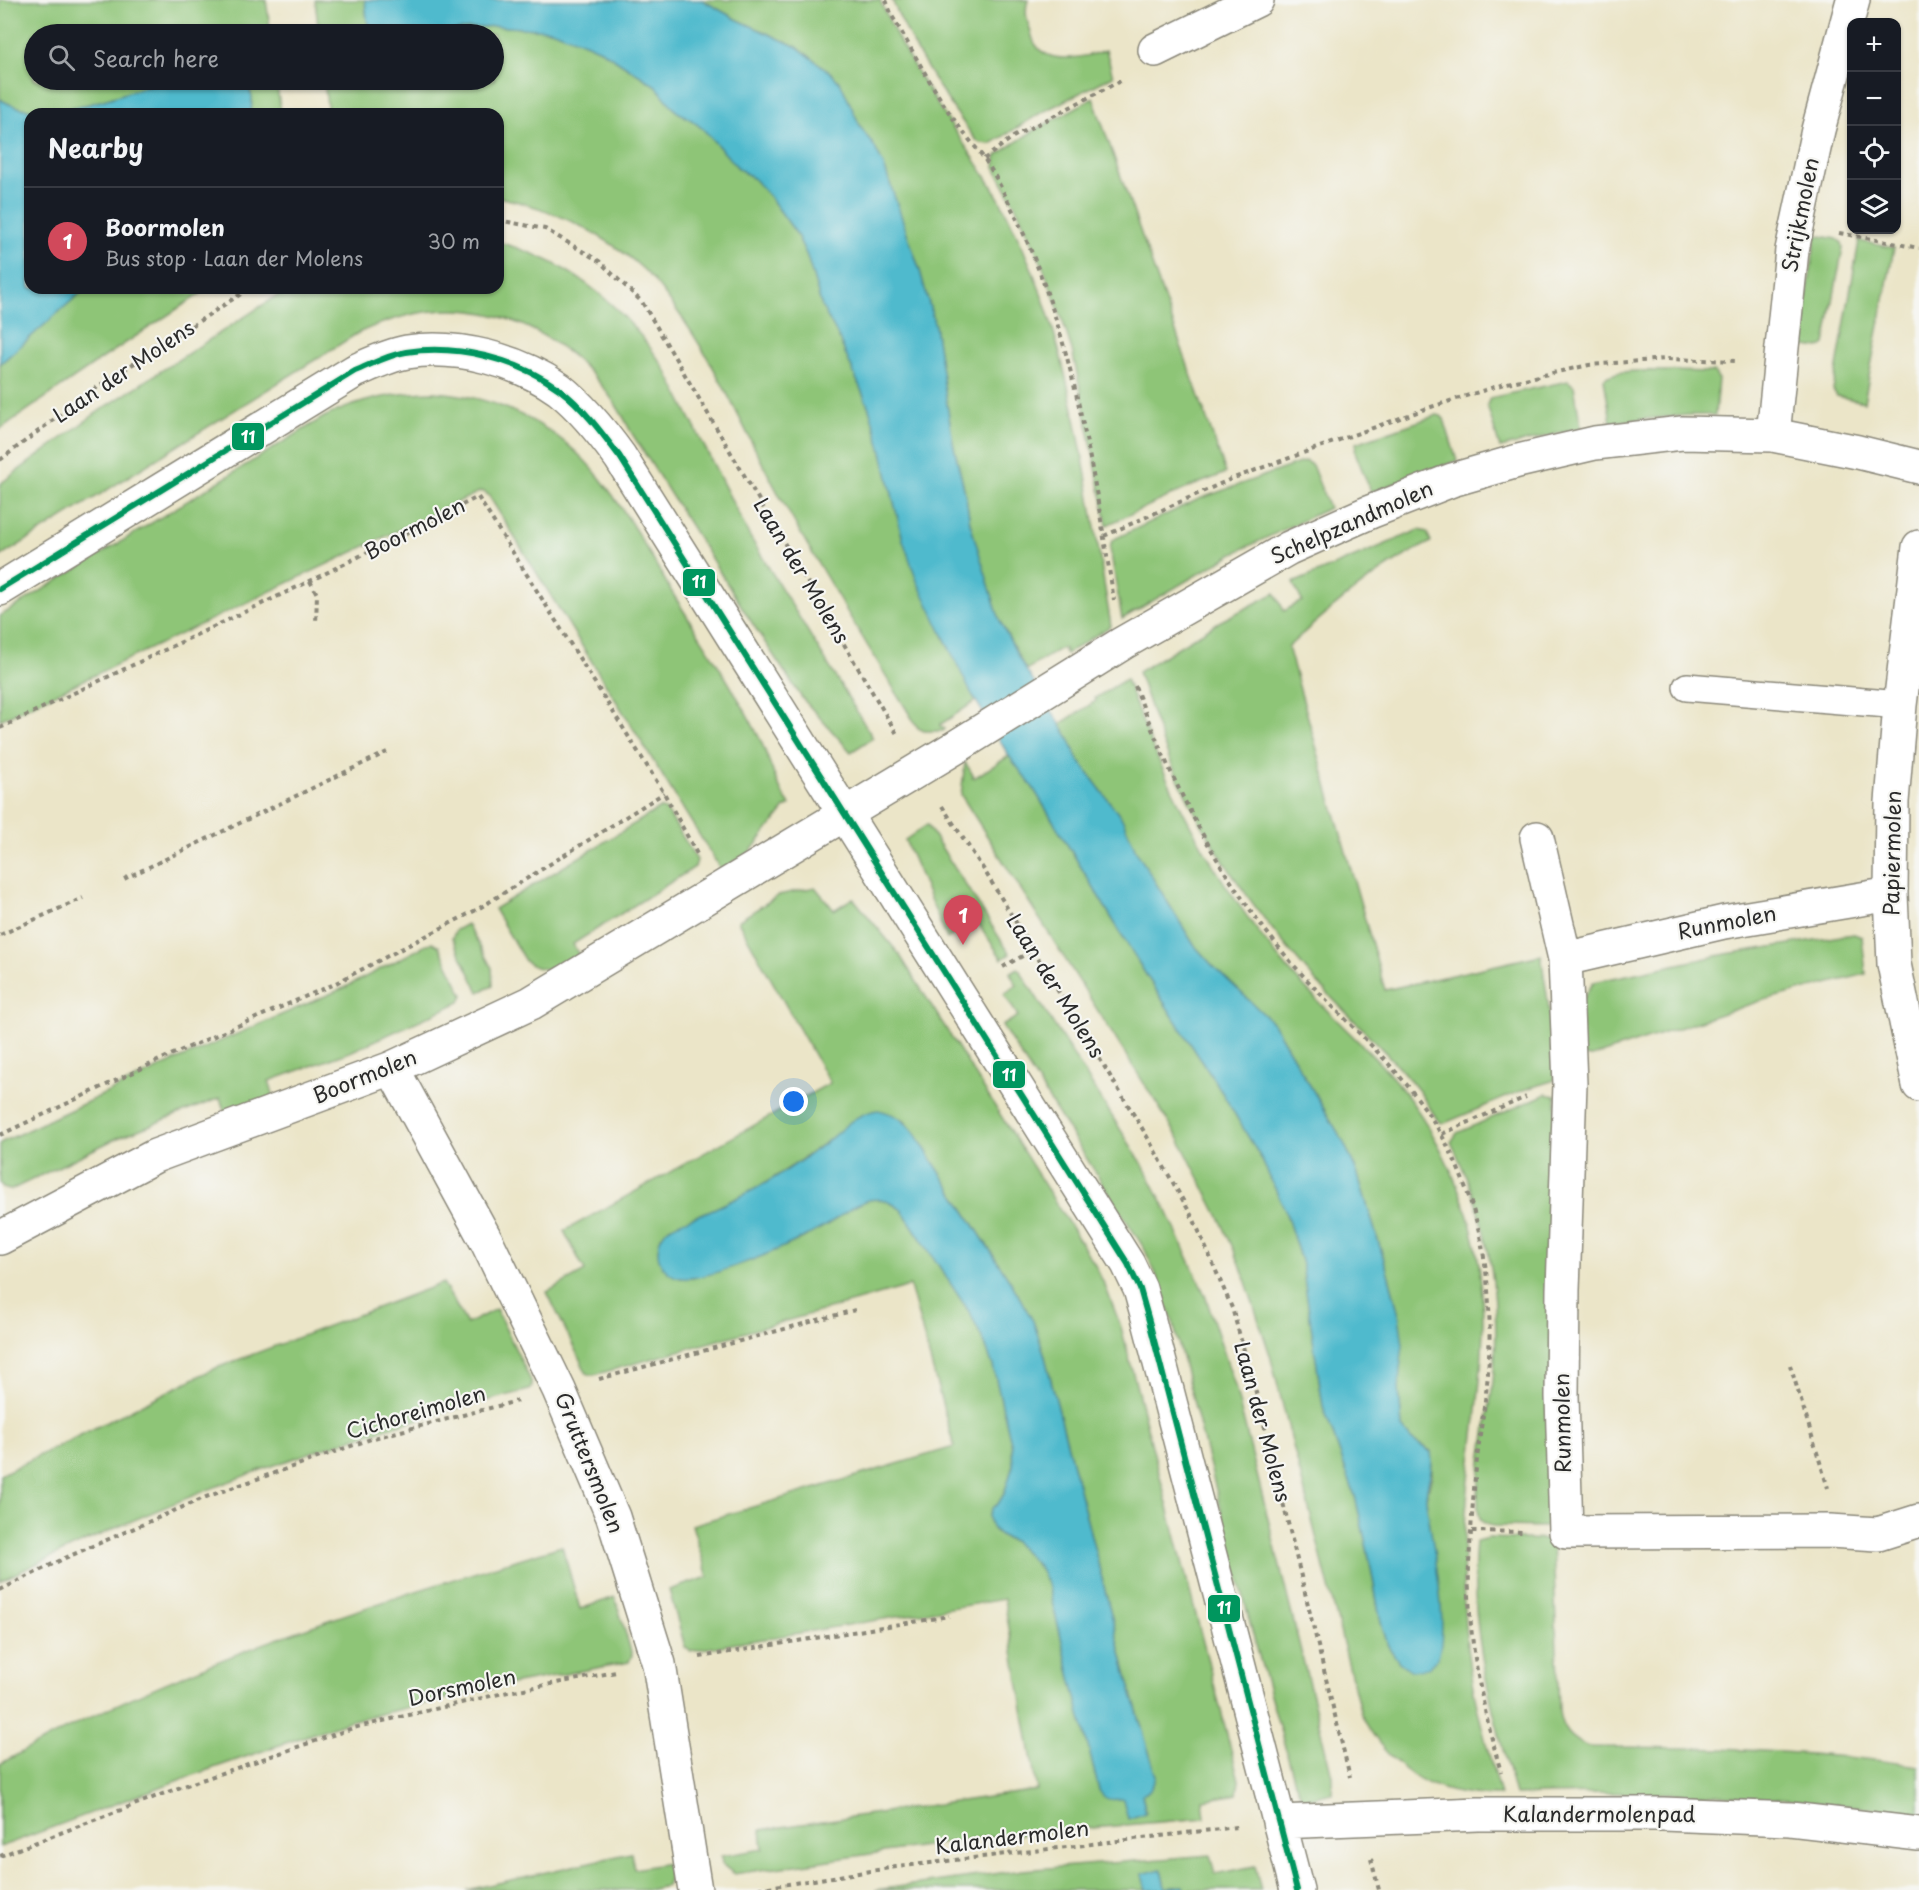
<!DOCTYPE html>
<meta charset="utf-8">
<style>
body{margin:0;font-family:"Playpen Sans",sans-serif;background:#242831;color:#f1f3f6}
.controls{position:absolute;right:18px;top:18px;display:grid;overflow:hidden;border-radius:12px;box-shadow:0 2px 4px #0004}
.controls button{width:54px;height:54px;display:grid;place-items:center;padding:0;border:0;border-bottom:2px solid #363941;background:#171b24;color:#f1f3f6;font:30px sans-serif}
.you{position:absolute;left:794px;top:1102px;width:21px;height:21px;margin:-15px;border:4px solid #fff;border-radius:50%;background:#1a73e8;box-shadow:0 0 0 9px #1a73e833}
.badge{display:grid;place-items:center;width:39px;height:39px;border-radius:50%;background:#d1495b;color:#fff;font-size:20px;font-weight:700}
.pin{position:absolute;translate:-50% -50px;filter:drop-shadow(0 2px 3px #0008)}
.pin::after{content:'';position:absolute;top:32px;width:21px;height:18px;background:inherit;clip-path:polygon(0 0,100% 0,50% 100%)}
.list{margin:0;padding:0;list-style:none}
h2{display:flex;justify-content:space-between;align-items:center;height:78px;margin:0;padding:0 24px;font-size:26px}
h2 small{font-size:20px;font-weight:400;color:#9ea1a6}
.list li{display:grid;grid-template-columns:39px 1fr auto;gap:18px;align-items:center;box-sizing:border-box;height:108px;padding:0 24px;border-top:2px solid #363941}
.list b{display:block;font-size:22px;white-space:nowrap}
.list p{margin:0;font-size:20px;white-space:nowrap;color:#9ea1a6}
.list em{font-size:20px;font-style:normal;color:#9ea1a6}
.icon{flex:none;width:33px;height:33px;fill:none;stroke:currentColor;stroke-width:2;stroke-linecap:round;stroke-linejoin:round}
.map{position:relative;flex:none;width:1919px;height:1890px;overflow:hidden}
.search{position:absolute;background:#171b24;box-shadow:0 2px 4px #0004;left:24px;top:24px;width:480px;height:66px;display:flex;align-items:center;gap:15px;box-sizing:border-box;padding:0 21px;border-radius:33px;color:#9ea1a6;font-size:22px}
.panel{position:absolute;background:#171b24;box-shadow:0 2px 4px #0004;left:24px;top:108px;width:480px;height:186px;border-radius:18px}
.map>svg:first-child{display:block}
</style>
<div class="map">
<svg width="1919" height="1890" viewBox="0 0 1919 1890">
<rect width="100%" height="100%" fill="#f6f6f2"/>
<filter id="ink" filterUnits="userSpaceOnUse"><feTurbulence type="fractalNoise" baseFrequency=".0167" numOctaves="2"/><feDisplacementMap in="SourceGraphic" scale="12" xChannelSelector="R" yChannelSelector="G"/><feConvolveMatrix kernelMatrix="1 2 1 2 8 2 1 2 1" color-interpolation-filters="sRGB"/></filter>
<filter id="wash" filterUnits="userSpaceOnUse"><feTurbulence type="fractalNoise" baseFrequency=".008" numOctaves="4" result="noise"/><feDisplacementMap in="SourceGraphic" scale="24" xChannelSelector="R" yChannelSelector="G"/><feGaussianBlur stdDeviation="1.35" result="paint"/><feColorMatrix in="noise" values="0 0 0 0 0 0 0 0 0 0 0 0 0 0 0 0 0 1.4 0 .05"/><feComposite in="paint" operator="in"/></filter>
<g filter="url(#wash)">
<rect width="100%" height="100%" fill="#ebe5c8"/>
<path fill="#8ec577" stroke="#5c7851" stroke-width="1.5" fill-rule="evenodd" d="M0,0H266L271,34H34V80H164C118,95 44,128 0,99Z
M315,0H365L367,20L371,34H319Z
M702,0H880C898,44 923,83 949,122C970,153 993,184 1009,218C1030,261 1048,307 1060,354C1083,443 1096,535 1111,626L1066,654L1064,651L1065,649L1061,648L1026,670L1000,621L980,560L970,523L966,497L953,443L935,326L920,271L884,166L874,146L861,128L841,84L831,73L797,47L736,19Z
M892,0H1028C1024,11 1027,21 1031,32C1032,36 1033,42 1036,45C1049,66 1087,57 1106,50L1113,76L1039,114L991,144L980,143L975,139C943,95 913,50 892,0Z
M494,26L551,30L570,36L601,50L656,86L676,111L690,119L703,129L739,169L753,178L770,197L796,233L807,256L822,307L837,334L869,408L881,448L903,540L945,640L976,701L941,724L940,726L945,729L943,731H924L918,728C872,653 825,578 783,502C745,434 717,362 669,300C661,290 653,278 643,269C603,232 551,208 498,197V114H328L324,80H494V34H440L462,29Z
M246,80H276L281,114H251L252,97Z
M1093,98L1226,473L1192,486L1107,525L1082,397L1072,350L1062,319L1042,264L1018,211L995,168L996,157L1001,152L1030,133Z
M1816,235L1837,239L1842,243L1843,247L1825,344L1819,348L1800,345Z
M1859,241L1894,248L1864,402L1837,396L1833,390Z
M498,242C573,262 626,308 667,372L750,537L873,738L851,752L802,698L754,626L631,432C596,357 518,302 433,311C406,314 382,322 358,333L0,557V484L99,411L289,288H498Z
M86,288H209L103,358L0,429V364Z
M1664,371L1714,372L1718,378L1715,415H1689L1611,422L1604,379C1614,369 1649,371 1664,371Z
M1568,381L1574,386L1581,428L1500,448L1487,405L1490,398Z
M434,392C499,396 560,427 600,478C628,514 650,555 673,594C702,640 733,686 758,735C770,758 774,784 790,805L785,808L750,852L721,870L489,496L486,493L481,491L0,720V616L324,417C359,400 395,392 434,392Z
M1437,415L1441,416L1444,419L1457,461L1371,492L1355,452L1356,443Z
M1305,461L1312,465L1329,508L1232,554L1122,619L1110,548L1112,540L1199,499Z
M1419,530L1427,532L1431,542C1380,566 1329,609 1288,647L1385,990L1541,955L1550,1015L1555,1080L1523,1090L1445,1123L1439,1122C1432,1112 1426,1101 1419,1091C1386,1048 1343,1013 1307,971C1252,908 1201,835 1169,758C1157,730 1148,700 1138,672L1219,622L1275,593L1284,611L1302,601L1293,583Z
M1126,679C1165,786 1214,882 1288,969C1319,1005 1355,1036 1387,1071C1421,1109 1447,1155 1464,1204C1505,1318 1467,1430 1464,1547C1462,1588 1464,1629 1470,1670C1476,1712 1490,1755 1500,1796C1435,1798 1391,1773 1361,1714L1270,1355L1240,1264L1221,1221L1178,1137L961,795L965,762L973,775L972,778H974L1009,756L1032,786L1145,973L1223,1094L1261,1158L1285,1210L1302,1264L1323,1406L1355,1496L1369,1557L1380,1618L1388,1646L1399,1662L1439,1589L1426,1498L1432,1475L1431,1451L1412,1440L1402,1428L1399,1390V1315L1388,1273L1357,1172L1343,1141L1273,1023L1212,965L1194,945L1136,851L1123,820L1077,758L1069,738L1060,724L1096,701L1095,698Z
M660,808L667,811L697,860L695,867L573,944L580,957C561,967 545,976 525,961L494,909Z
M927,825L1010,954L1002,959L976,920L947,939L905,840Z
M815,887L834,910L853,898L899,954L1095,1265L1106,1288L1121,1327L1239,1780L1237,1794L1203,1800L1205,1818L979,1838L734,1874L722,1864L721,1856L763,1849L761,1830L1037,1790L1004,1599L690,1651L685,1647L669,1590L708,1577L692,1525L954,1447L910,1286L594,1375H589L586,1372L547,1292L585,1271L564,1231L830,1083L738,921L779,895ZM902,1118L914,1132L1010,1281L1033,1321L1044,1353L1128,1680L1156,1776L1142,1794L1146,1813L1123,1799L1099,1790L1048,1585L1039,1567L1027,1554L1013,1541L1001,1536L993,1529L990,1522L989,1516L992,1509L998,1504L1004,1494L1013,1466L1012,1447L993,1366L985,1344L970,1313L902,1210C892,1203 881,1197 868,1200C855,1203 844,1214 833,1221C823,1227 812,1233 801,1239C766,1255 729,1266 693,1278H680L669,1273L658,1250L661,1237L669,1227L714,1209L756,1189L792,1166L826,1142Z
M467,924L492,968L493,986L479,992L452,938L456,930Z
M1854,934L1862,937L1866,974L1760,1001L1592,1057L1583,1056L1577,1007L1594,982L1726,954Z
M432,942L439,946L463,995L460,1002L350,1052L269,1081L274,1097L225,1113L220,1098L115,1139L11,1190C5,1190 3,1188 0,1183V1143L172,1062L346,987Z
M1018,968L1143,1165L1167,1211L1205,1295L1235,1386L1332,1776V1793L1303,1800L1295,1782L1255,1642L1173,1322L1156,1274L1144,1248L1002,1026L1018,1016L1004,994L1017,985L1010,973Z
M1546,1094L1556,1096L1552,1527L1493,1526C1488,1525 1484,1524 1481,1520C1471,1506 1488,1417 1491,1397C1504,1305 1491,1225 1451,1142L1457,1133Z
M443,1283L467,1324L496,1309L531,1381L532,1386L529,1390C448,1410 368,1432 289,1460C190,1494 94,1536 0,1581V1475L211,1370Z
M1488,1538L1553,1540L1559,1710C1561,1730 1570,1739 1588,1747C1699,1747 1809,1750 1919,1766V1814C1821,1801 1720,1792 1621,1793C1586,1793 1550,1794 1515,1795C1493,1712 1468,1628 1476,1541Z
M562,1546L580,1609L615,1597L632,1655L629,1662L506,1685L349,1721L179,1780L0,1847V1764C176,1665 369,1604 562,1546Z
M631,1853L634,1869L675,1862L667,1886L648,1890H467Z
M1210,1855L1215,1874L1255,1866L1261,1890H1185L1184,1886L1165,1888L1161,1870L1142,1874L1146,1890H875L1023,1870Z"/>
<path fill="#50bacd" stroke="#3e727c" stroke-width="1.5" d="M365,0H702L736,19L797,47L831,73L841,84L861,128L874,146L884,166L920,271L935,326L953,443L966,497L970,523L1000,621L1021,662L1069,738L1077,758L1123,820L1136,851L1194,945L1212,965L1273,1023L1343,1141L1357,1172L1388,1273L1399,1315L1403,1345L1400,1369L1399,1390L1402,1428L1412,1440L1431,1452C1434,1472 1427,1480 1426,1497C1426,1506 1429,1517 1430,1525C1434,1552 1452,1643 1434,1663C1428,1669 1420,1670 1412,1671L1399,1662L1388,1646L1380,1618L1369,1557L1355,1496L1323,1406L1302,1264L1285,1210L1261,1158L1223,1094L1145,973L1032,786L1009,756L970,691L917,581L903,540L881,448L869,408L837,334L822,307L807,256L796,233L770,197L753,178L739,169L703,129L690,119L676,111L656,86L601,50L585,43L551,30L494,26L462,29L440,34H371L367,20Z
M164,80H246L252,97L251,114H30V288H86L0,364V99C44,128 118,95 164,80Z
M878,1110C895,1114 903,1119 914,1132L1010,1281L1033,1321L1044,1353L1128,1680L1156,1776C1153,1786 1151,1791 1142,1795L1146,1813L1128,1819L1123,1799C1111,1800 1105,1801 1099,1790L1048,1585L1039,1567L1027,1554L1013,1541L1001,1536L993,1529L990,1522L989,1516L992,1508L998,1504L1004,1494L1013,1466L1012,1447L993,1366L985,1344L970,1313L902,1210C892,1203 882,1197 869,1200C856,1203 845,1213 834,1220C824,1227 813,1233 802,1238C779,1250 706,1281 682,1278C669,1277 657,1264 658,1250C658,1241 663,1232 670,1227C680,1221 693,1218 704,1213C721,1206 737,1198 753,1190C778,1177 803,1160 825,1143C844,1128 854,1114 878,1110Z
M1161,1869L1165,1888L1184,1886L1185,1890H1146L1142,1874Z"/>
</g>
<g filter="url(#ink)">
<g fill="none" stroke-linecap="round" stroke-linejoin="round">
<defs>
<path id="lane" d="M1687,687L1900,705"/>
<path id="street" d="M1155,50L1257,0
M1773,435L1792,250L1818,130L1853,0
M1919,547L1900,705L1892,802L1891,894L1894,964L1919,1085
M0,589L355,371C371,364 389,355 407,352C457,344 518,360 559,389C583,408 602,432 620,457L1128,1264L1140,1289L1149,1321L1297,1890
M1537,838L1565,959
M1891,894L1724,922L1565,959L1570,1084L1563,1290L1562,1396L1566,1532L1830,1531L1878,1534L1919,1521
M392,1068L487,1242L559,1390L613,1517L659,1664L695,1890
M0,1238L155,1156L392,1068L531,1003L956,747L1123,643L1289,548L1370,512L1452,480L1518,461L1595,443L1682,433L1773,435L1858,452L1919,467
M1279,1822L1478,1814H1663L1790,1819L1919,1834"/>
</defs>
<use href="#lane" stroke="#8b887a" stroke-width="30"/>
<use href="#street" stroke="#8b887a" stroke-width="36"/>
<path stroke="#8b887a" stroke-width="4" stroke-dasharray="4.5 4.5" stroke-linecap="butt" d="M886,0L892,16C913,51 932,88 955,121C964,134 974,145 983,157C995,174 1005,195 1014,213C1073,334 1093,469 1114,600
M984,159L1013,137L1124,79
M498,220L545,229L599,261L642,302L897,734
M1839,233L1919,248
M0,460L93,390L250,288
M1104,536L1231,479L1428,408L1507,383L1589,365L1666,359L1739,361
M310,581L317,594L316,624
M1135,686C1173,787 1220,879 1291,962C1340,1019 1404,1068 1441,1134C1454,1156 1464,1182 1472,1206C1489,1260 1492,1317 1488,1373C1486,1399 1481,1425 1478,1451C1474,1482 1472,1515 1470,1547C1464,1623 1480,1699 1501,1772
M0,728L310,581L478,497L664,793L697,854
M942,806L984,870L1145,1133L1194,1220L1232,1308L1257,1396L1350,1777
M124,879L387,752
M0,935L83,898
M1003,967L1033,950
M1442,1134L1526,1097
M0,1135L166,1057L332,985L478,909L664,793
M1790,1365L1828,1488
M599,1379L855,1310
M1472,1531L1525,1532
M0,1590L65,1558L206,1497L374,1438L517,1401
M700,1657L949,1616
M0,1856L181,1787L353,1728L508,1692L616,1672
M1371,1859L1379,1890
M750,1890L896,1867L1237,1827"/>
<use href="#lane" stroke="#fff" stroke-width="27"/>
<use href="#street" stroke="#fff" stroke-width="33"/>
<defs>
<path id="bus-1" d="M0,589L355,371C372,364 388,355 406,352C458,344 517,359 559,389C583,407 602,433 620,457L1128,1264L1140,1289L1149,1321L1297,1890"/>
</defs>
<use href="#bus-1" stroke="#f6f6f2" stroke-width="10"/>
<use href="#bus-1" stroke="#00965e" stroke-width="6"/>
</g>
</g>
<g text-anchor="middle" stroke-width="4.5" stroke-linejoin="round" paint-order="stroke">
<g font-size="21" fill="#2b2b2b" stroke="#f6f6f2">
<text transform="translate(1801 215) rotate(-79)" y="7">Strijkmolen</text>
<text transform="translate(124 372) rotate(-34)" y="7">Laan der Molens</text>
<text transform="translate(1352 523) rotate(-24)" y="7">Schelpzandmolen</text>
<text transform="translate(415 529) rotate(-27)" y="7">Boormolen</text>
<text transform="translate(801 571) rotate(59)" y="7">Laan der Molens</text>
<text transform="translate(1893 853) rotate(-89)" y="7">Papiermolen</text>
<text transform="translate(1727 923) rotate(-11)" y="7">Runmolen</text>
<text transform="translate(1055 986) rotate(58)" y="7">Laan der Molens</text>
<text transform="translate(365 1077) rotate(-22)" y="7">Boormolen</text>
<text transform="translate(416 1413) rotate(-16)" y="7">Cichoreimolen</text>
<text transform="translate(1262 1422) rotate(75)" y="7">Laan der Molens</text>
<text transform="translate(1563 1423) rotate(-91)" y="7">Runmolen</text>
<text transform="translate(589 1463) rotate(68)" y="7">Gruttersmolen</text>
<text transform="translate(462 1688) rotate(-12)" y="7">Dorsmolen</text>
<text x="1599" y="1822">Kalandermolenpad</text>
<text transform="translate(1012 1838) rotate(-7)" y="7">Kalandermolen</text>
</g>
</g>
<g stroke="#f6f6f2" stroke-width="2">
<rect x="231" y="422" width="34" height="29" rx="6" fill="#00965e"/>
<rect x="682" y="568" width="34" height="29" rx="6" fill="#00965e"/>
<rect x="992" y="1060" width="34" height="29" rx="6" fill="#00965e"/>
<rect x="1207" y="1594" width="34" height="29" rx="6" fill="#00965e"/>
</g>
<g font-size="16" text-anchor="middle" font-weight="bold" fill="#fff">
<text x="248" y="443">11</text>
<text x="699" y="588">11</text>
<text x="1009" y="1081">11</text>
<text x="1224" y="1614">11</text>
</g>
</svg>
<div class="controls">
<button>+</button>
<button>−</button>
<button><svg class="icon" aria-label="locate" viewBox="0 0 24 24"><circle cx="12" cy="12" r="6"/><path d="M12 2v4M12 18v4M2 12h4M18 12h4"/></svg></button>
<button><svg class="icon" aria-label="layers" viewBox="0 0 24 24"><path d="M12 4l9 5-9 5-9-5zM3 14l9 5 9-5"/></svg></button>
</div>
<div class="you"></div>
<div class="pin badge" style="left:963px;top:945px">1</div>
<div class="search"><svg class="icon" aria-label="search" viewBox="0 0 24 24"><circle cx="10" cy="10" r="6"/><path d="M15 15l6 6"/></svg>Search here</div>
<section class="panel">
<h2>Nearby<small></small></h2>
<ul class="list">
<li><span class="badge">1</span><div><b>Boormolen</b><p>Bus stop · Laan der Molens</p></div><em>30 m</em></li>
</ul>
</section>
</div>
